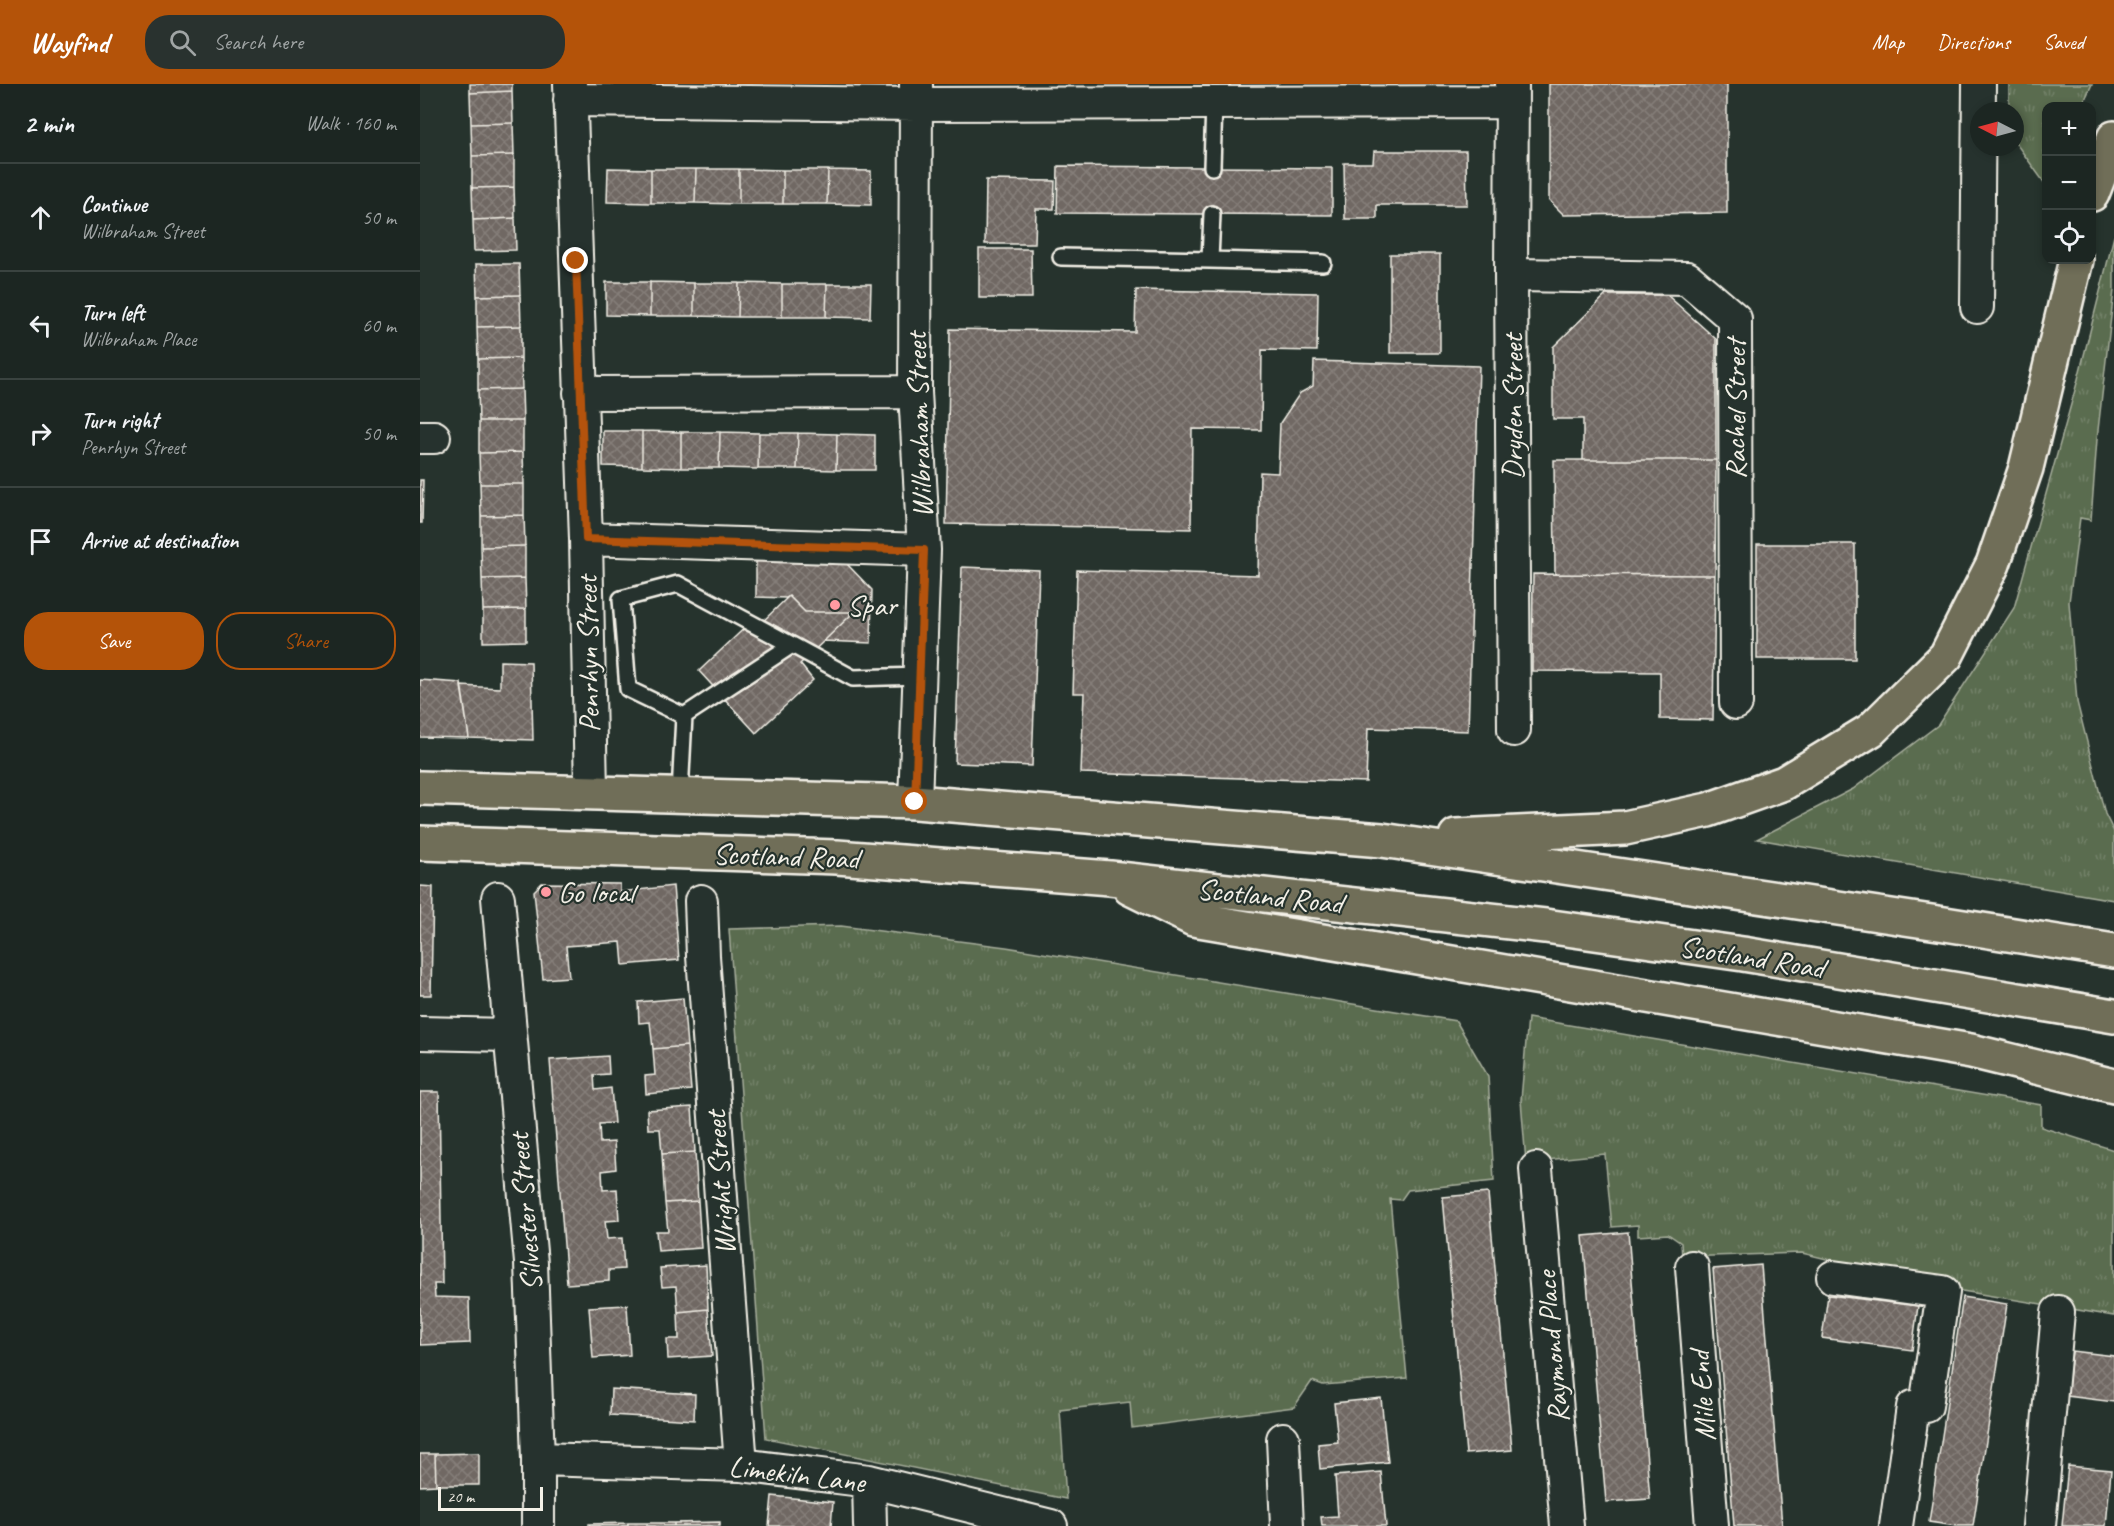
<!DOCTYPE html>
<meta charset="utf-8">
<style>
body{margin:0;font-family:Caveat,sans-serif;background:#29322f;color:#f1f3f6}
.controls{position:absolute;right:18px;top:18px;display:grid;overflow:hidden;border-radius:12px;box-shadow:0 3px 9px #0003}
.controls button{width:54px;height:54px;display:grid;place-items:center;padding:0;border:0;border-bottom:2px solid #3a4340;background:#1c2622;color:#f1f3f6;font:30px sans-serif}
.compass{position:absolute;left:1550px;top:18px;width:54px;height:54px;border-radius:50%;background:#1c2622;box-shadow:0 3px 9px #0003;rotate:276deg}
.scale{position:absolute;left:18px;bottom:15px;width:105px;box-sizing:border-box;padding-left:6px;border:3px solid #f4f1e8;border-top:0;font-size:16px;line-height:21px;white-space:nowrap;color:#f4f1e8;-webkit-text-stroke:4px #26332d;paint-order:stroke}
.stop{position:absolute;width:18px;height:18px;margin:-14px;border:4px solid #b45309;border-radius:50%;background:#fff}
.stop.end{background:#b45309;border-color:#fff;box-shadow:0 2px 6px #0008}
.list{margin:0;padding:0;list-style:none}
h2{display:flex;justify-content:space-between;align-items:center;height:78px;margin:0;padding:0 24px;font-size:26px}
h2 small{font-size:20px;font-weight:400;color:#a0a5a5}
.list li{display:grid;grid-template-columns:39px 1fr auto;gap:18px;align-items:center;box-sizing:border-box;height:108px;padding:0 24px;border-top:2px solid #3a4340}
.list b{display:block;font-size:22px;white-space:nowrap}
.list p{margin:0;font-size:20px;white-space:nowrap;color:#a0a5a5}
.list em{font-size:20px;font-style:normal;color:#a0a5a5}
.actions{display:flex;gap:12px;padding:18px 24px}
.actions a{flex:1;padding:14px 0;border:2px solid #b45309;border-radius:24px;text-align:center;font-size:21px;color:#b45309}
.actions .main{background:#b45309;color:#fff}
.icon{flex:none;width:33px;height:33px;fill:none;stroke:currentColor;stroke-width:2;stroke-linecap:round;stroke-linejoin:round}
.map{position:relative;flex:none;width:1694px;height:1442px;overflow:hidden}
header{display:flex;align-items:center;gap:36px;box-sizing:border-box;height:84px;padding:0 30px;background:#b45309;color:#fff}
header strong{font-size:28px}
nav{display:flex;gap:33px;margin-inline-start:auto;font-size:21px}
.search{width:420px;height:54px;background:#29322f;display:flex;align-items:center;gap:15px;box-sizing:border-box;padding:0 21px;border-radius:24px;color:#a0a5a5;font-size:22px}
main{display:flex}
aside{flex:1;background:#1c2622}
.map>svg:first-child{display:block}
</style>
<header>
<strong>Wayfind</strong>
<div class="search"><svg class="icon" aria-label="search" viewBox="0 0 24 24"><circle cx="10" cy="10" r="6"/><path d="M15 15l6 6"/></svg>Search here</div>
<nav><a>Map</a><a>Directions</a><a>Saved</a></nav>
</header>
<main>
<aside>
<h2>2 min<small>Walk · 160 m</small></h2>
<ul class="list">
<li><svg class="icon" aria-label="ahead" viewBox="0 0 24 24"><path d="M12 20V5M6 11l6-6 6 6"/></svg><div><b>Continue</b><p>Wilbraham Street</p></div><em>50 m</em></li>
<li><svg class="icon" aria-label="left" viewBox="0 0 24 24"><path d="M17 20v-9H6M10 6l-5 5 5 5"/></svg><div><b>Turn left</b><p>Wilbraham Place</p></div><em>60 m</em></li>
<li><svg class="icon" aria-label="right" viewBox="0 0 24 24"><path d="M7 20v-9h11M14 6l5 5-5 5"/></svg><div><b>Turn right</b><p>Penrhyn Street</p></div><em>50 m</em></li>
<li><svg class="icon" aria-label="arrive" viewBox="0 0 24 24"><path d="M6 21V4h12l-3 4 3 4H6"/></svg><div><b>Arrive at destination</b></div></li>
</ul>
<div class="actions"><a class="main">Save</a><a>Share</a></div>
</aside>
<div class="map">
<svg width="1694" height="1442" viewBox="0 0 1694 1442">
<defs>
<pattern id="grass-tufts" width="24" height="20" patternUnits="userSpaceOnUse" patternTransform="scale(1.5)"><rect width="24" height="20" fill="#5a6c4f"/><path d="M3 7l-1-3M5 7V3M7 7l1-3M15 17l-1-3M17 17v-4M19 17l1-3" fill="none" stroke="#728168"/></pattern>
<pattern id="building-cross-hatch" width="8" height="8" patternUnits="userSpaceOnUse" patternTransform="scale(1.5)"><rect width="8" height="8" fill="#706863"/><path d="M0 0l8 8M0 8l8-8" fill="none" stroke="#857e79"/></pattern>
</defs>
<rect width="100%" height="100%" fill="#26332d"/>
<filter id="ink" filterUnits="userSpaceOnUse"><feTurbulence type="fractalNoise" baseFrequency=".0167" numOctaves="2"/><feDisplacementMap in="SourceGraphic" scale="12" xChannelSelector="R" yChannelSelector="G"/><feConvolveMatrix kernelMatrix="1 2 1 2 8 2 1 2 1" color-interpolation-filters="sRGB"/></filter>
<g filter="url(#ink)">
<path fill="url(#grass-tufts)" stroke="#a7ae9c" stroke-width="1.5" d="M1589,0H1672L1662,22H1626V101L1595,58V27H1589Z
M1694,152V206L1677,355L1671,436L1660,434L1649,518L1657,618L1685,730L1694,748V816L1337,755L1433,705L1518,641L1594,524L1657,299Z
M421,842L586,863L1036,937L1068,992L1074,1097L988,1106L981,1116L970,1115L987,1294L903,1301L892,1297L874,1323L712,1344L710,1318L640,1326L646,1415L346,1354L309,845Z
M1108,934L1621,1021V1043L1694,1066V1232L1536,1206L1382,1169L1262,1173L1261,1159L1248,1150L1218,1152V1141L1192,1143L1185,1070L1106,1078L1101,1016Z"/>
<path fill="url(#building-cross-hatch)" stroke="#f4f1e8" stroke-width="1.5" d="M50,0H92V7L50,9Z
M1129,0H1307V129L1144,131L1129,116Z
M92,7L93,39L51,40L50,9Z
M93,39L94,71L52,72L51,40Z
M954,67H1046L1047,121H957V135H925L924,79H953Z
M94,71V103L52,104V72Z
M638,82L912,84V131L637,129Z
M188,84L231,85V119L187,118Z
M231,85H276L275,119H231Z
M276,85H319V120L275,119Z
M319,85L363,86V120H319Z
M363,86H408L407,120H363Z
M408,86L451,87V121L407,120Z
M566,96L635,97L634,125H616L615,160H565Z
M94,103L95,134L53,136L52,104Z
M95,134L96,166L54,167L53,136Z
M559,165H611L612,214H559Z
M970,170H1020V269H970Z
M56,180H99L100,211L57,212Z
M186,198H230V232L186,231Z
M230,198L274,199V232H230Z
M274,199H319L318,233L274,232Z
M319,199L362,200V233H318Z
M362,200H407L406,233H362Z
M407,200H451L450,234L406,233Z
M716,206L898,209L897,267L842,266L841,346L772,345L771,445L526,440L530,245L715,248Z
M100,211L101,242L57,243V212Z
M1186,211H1247L1296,255V376H1163V335H1133V263Z
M101,242V274L58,275L57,243Z
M101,274L102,305L58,306V275Z
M894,277L1059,282L1048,647L948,644L946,698L661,689L664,609H653L657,486L838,491L840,388L858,389L860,339L880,309L893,302Z
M102,305L103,337H59L58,306Z
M59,337H103V368L59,369Z
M183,347H222V383L183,382Z
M222,347L261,348V384L222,383Z
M261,348H300L299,384H261Z
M300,348L339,349L338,385L299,384Z
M339,349H378L377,385H338Z
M378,349L417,350L416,386L377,385Z
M417,350L455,351V386H416Z
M103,368L104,400H60L59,369Z
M1134,376H1296L1295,491L1135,490Z
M0,396H3L2,439H0Z
M60,400H104V431L61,432Z
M104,431L105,462L61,463V432Z
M1337,460H1435V575H1337Z
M105,462V494L62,495L61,463Z
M336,476L425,478L452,506L451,559L404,557L430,532V528H385L369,512L366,514L336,513Z
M542,483L619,486L612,682L535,679Z
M1113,490L1295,491L1293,636L1240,635V588L1112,587Z
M105,494L106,525L63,526L62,495Z
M369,512L385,528H430V532L380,580L393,596L336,649L279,587L334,535L339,541Z
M106,525V557L63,558V526Z
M80,577L111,578L113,656L49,654L41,602L80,604Z
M0,596L41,599L49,654L0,653Z
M122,799L200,800V808L253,802L259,876L203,881L201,858L146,862L149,893L123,895L114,807Z
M0,802L13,803L11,911H0Z
M263,914L267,962L233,965L230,938L219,939L218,918Z
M267,962L271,1006L226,1010L225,992L235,991L233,965Z
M188,972L189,990L174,991L175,1006L191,1004L194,1039L179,1040L180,1059L194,1058L196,1085L182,1087L183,1106L197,1105L199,1136L185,1137L187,1155L202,1154L204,1185L189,1186V1197L147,1200L130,976Z
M0,1008H19L22,1200H14L15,1213L49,1214L50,1259L0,1261Z
M272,1023L275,1068L242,1070L240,1045H228L227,1026Z
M275,1068L278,1117L245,1119L242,1070Z
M1068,1109L1092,1366L1046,1370L1023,1113Z
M278,1117L281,1164L238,1167L236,1147H248L245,1119Z
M1208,1148L1230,1415L1186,1418L1163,1152Z
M286,1181L288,1225L258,1228L256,1202L242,1203L240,1184Z
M1341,1181L1362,1442H1314L1293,1185Z
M1408,1211L1498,1222L1492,1266L1402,1254Z
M1543,1213L1587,1220L1553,1442H1536L1509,1438Z
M207,1221L210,1271L173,1274L169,1223Z
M288,1225L292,1272L248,1275L247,1255H259L258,1228Z
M1652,1267L1694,1272V1318L1647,1312Z
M191,1305L275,1310L274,1336L190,1331Z
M961,1314L968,1378L900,1385L898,1360L918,1358L914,1319Z
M59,1369V1401H16L15,1370Z
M0,1370H15L16,1401L0,1402Z
M1648,1382L1691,1386L1686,1442H1642Z
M961,1388L966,1442H902L901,1433L918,1432L915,1392Z
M352,1412L413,1418L411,1442H349Z
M300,1438V1442H254V1439Z
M208,1439V1442H169V1440Z
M208,1439H254V1442H208Z"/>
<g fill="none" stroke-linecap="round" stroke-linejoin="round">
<defs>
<path id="lane" d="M792,83L794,19
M792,130L790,176L903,179
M641,173L790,176
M264,632L208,605L201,515L258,500L372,561
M260,710L264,632L372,561L433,594L500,592"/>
<path id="street" d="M150,0L166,455L171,709
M1092,0L1091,191L1094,646
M150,16L496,20L1092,18
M1091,191L1267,194L1315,235L1316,619
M1557,223L1559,0
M160,309L495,308
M0,353H14
M166,455L504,466
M495,718L504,466L495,308L496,0
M78,814L111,1179L118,1375V1442
M281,817L283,872L321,1381
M0,949L89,951
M1116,1085L1147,1442
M1272,1183L1292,1442
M1413,1193L1523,1208L1506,1322L1493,1323L1476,1442
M863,1355L867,1442
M118,1375L321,1381L449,1397L631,1442
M449,1397L450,1442
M1619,1442L1638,1228"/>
<path id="highway" d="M1672,110L1694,54
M0,704L495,718L962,756L1525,840L1694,867
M1036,752L1205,744L1288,726L1364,699L1451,646L1526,572L1573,480L1606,384L1656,176
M0,759L417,773L690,794L1125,842L1323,870L1694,932
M710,804L773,835L1551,967L1694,1002"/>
</defs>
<use href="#lane" stroke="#f4f1e8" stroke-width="20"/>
<use href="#street" stroke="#f4f1e8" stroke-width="36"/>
<use href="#highway" stroke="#f4f1e8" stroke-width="38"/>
<use href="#lane" stroke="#26332d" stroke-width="15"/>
<use href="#street" stroke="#26332d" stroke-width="32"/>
<use href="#highway" stroke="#706e59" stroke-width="33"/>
</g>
</g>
<g fill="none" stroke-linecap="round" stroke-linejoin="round" filter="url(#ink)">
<path stroke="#b45309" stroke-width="8" d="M156,177L166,455L504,466L495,718"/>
</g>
<g fill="#ff9aa2" stroke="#26332d" stroke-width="2">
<circle cx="415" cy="521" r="6"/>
<circle cx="126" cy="808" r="6"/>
</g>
<g text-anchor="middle" stroke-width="4.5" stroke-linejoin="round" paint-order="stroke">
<g font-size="30" fill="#f4f1e8" stroke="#26332d">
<text transform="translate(1092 323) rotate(-90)" y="10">Dryden Street</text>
<text transform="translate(1315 325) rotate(-90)" y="10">Rachel Street</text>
<text transform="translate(499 341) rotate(-92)" y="10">Wilbraham Street</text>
<text transform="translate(168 570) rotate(-91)" y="10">Penrhyn Street</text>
<text transform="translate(366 772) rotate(2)" y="10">Scotland Road</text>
<text transform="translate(850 812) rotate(6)" y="10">Scotland Road</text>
<text transform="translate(1332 873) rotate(9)" y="10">Scotland Road</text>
<text transform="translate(300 1099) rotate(-94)" y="10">Wright Street</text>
<text transform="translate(105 1128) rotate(-95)" y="10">Silvester Street</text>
<text transform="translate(1132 1263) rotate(-95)" y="10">Raymond Place</text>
<text transform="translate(1282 1312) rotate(-94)" y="10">Mile End</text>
<text transform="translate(377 1390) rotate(7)" y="10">Limekiln Lane</text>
</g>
<g font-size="30" fill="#f4f1e8" stroke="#26332d" text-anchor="start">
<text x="427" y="531">Spar</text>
<text x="138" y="818">Go local</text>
</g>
</g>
</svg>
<div class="controls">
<button>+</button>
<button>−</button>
<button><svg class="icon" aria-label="locate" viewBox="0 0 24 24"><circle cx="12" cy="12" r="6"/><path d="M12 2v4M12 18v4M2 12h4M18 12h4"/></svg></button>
</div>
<svg class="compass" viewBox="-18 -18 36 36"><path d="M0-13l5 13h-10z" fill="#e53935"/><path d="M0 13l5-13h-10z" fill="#a0a5a5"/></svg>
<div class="scale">20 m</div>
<div class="stop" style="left:495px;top:718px"></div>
<div class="stop end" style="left:156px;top:177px"></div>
</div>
</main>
